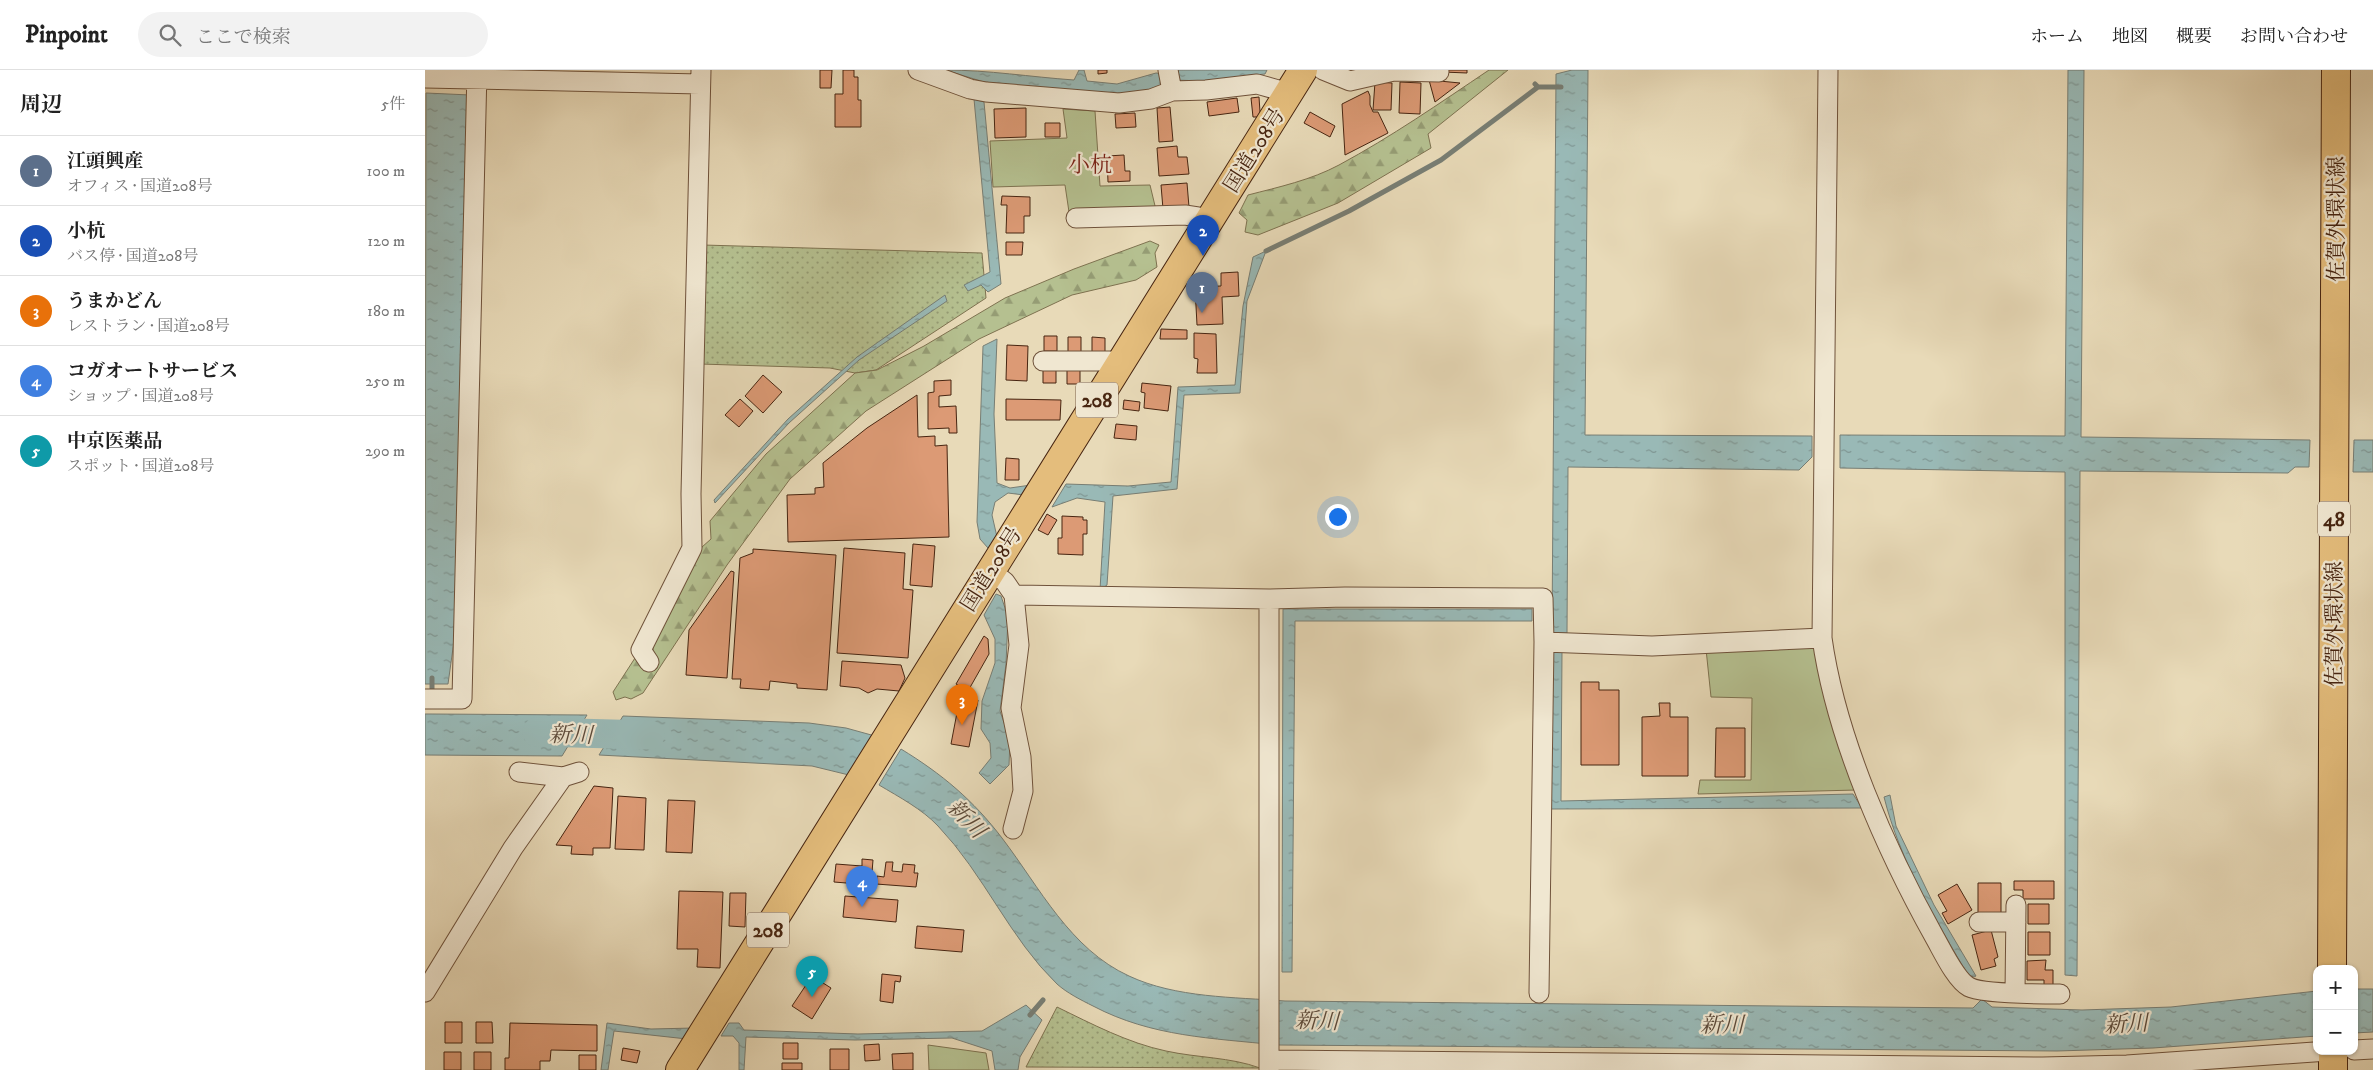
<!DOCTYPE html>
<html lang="ja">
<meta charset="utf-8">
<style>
body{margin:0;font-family:"IM FELL DW Pica","Noto Serif JP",serif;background:#f2f2f2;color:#222}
.controls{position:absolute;right:15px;bottom:15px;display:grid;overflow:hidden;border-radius:10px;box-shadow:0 1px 4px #0004}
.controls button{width:45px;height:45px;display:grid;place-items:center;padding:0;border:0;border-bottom:1px solid #e0e0e0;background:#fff;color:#222;font:25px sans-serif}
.you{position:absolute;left:912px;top:446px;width:18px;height:18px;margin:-12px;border:4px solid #fff;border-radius:50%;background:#1a73e8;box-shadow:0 0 0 8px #1a73e833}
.badge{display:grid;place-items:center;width:32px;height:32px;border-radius:50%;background:#2563eb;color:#fff;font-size:16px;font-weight:700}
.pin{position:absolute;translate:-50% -41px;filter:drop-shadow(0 1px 2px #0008)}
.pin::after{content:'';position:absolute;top:26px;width:18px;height:15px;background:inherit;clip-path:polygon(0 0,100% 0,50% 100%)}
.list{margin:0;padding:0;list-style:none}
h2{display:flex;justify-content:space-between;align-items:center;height:65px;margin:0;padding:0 20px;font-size:21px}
h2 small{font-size:16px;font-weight:400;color:#767676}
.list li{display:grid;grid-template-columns:32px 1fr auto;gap:15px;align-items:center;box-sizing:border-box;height:70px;padding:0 20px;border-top:1px solid #e0e0e0}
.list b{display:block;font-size:19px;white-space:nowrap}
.list p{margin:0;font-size:16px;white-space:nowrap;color:#767676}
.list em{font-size:16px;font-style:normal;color:#767676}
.icon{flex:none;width:28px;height:28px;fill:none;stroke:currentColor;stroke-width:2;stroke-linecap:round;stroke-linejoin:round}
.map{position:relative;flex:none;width:1948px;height:1000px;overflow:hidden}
header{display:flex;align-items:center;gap:30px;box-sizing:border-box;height:70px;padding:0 25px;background:#fff;border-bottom:1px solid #e0e0e0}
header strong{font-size:24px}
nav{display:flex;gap:28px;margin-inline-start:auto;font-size:18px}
.search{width:350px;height:45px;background:#f2f2f2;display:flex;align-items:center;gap:12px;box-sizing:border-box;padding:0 18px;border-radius:28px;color:#767676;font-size:19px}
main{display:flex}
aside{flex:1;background:#fff}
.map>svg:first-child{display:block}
</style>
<header>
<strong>Pinpoint</strong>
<div class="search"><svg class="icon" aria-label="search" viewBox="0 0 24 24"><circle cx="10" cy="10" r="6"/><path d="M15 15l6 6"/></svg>ここで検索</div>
<nav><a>ホーム</a><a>地図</a><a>概要</a><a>お問い合わせ</a></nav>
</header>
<main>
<aside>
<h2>周辺<small>5件</small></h2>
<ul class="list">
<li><span class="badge" style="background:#5c6f8a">1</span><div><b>江頭興産</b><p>オフィス · 国道208号</p></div><em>100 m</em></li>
<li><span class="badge" style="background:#1a4fb4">2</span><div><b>小杭</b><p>バス停 · 国道208号</p></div><em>120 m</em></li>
<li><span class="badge" style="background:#e8710a">3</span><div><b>うまかどん</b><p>レストラン · 国道208号</p></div><em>180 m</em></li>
<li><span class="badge" style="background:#3f7fe0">4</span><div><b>コガオートサービス</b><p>ショップ · 国道208号</p></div><em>250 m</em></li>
<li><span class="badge" style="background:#0f9aa8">5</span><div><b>中京医薬品</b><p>スポット · 国道208号</p></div><em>290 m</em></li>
</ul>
</aside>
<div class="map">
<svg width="1948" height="1000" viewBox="0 0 1948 1000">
<defs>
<pattern id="grass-dots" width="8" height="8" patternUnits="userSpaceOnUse" patternTransform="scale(1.25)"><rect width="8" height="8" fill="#b5c090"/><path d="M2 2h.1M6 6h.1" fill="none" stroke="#959c74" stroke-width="1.8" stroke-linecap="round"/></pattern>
<pattern id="forest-firs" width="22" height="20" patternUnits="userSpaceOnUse" patternTransform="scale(1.25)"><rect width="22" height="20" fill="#b5c090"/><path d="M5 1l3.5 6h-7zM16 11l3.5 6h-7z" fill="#959c74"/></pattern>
<pattern id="water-ripples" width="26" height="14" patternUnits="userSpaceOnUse" patternTransform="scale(1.25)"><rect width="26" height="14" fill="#99b9b6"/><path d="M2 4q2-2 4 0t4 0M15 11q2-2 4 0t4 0" fill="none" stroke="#7f9693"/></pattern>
</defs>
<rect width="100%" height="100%" fill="#e8dab8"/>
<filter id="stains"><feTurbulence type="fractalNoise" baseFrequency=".004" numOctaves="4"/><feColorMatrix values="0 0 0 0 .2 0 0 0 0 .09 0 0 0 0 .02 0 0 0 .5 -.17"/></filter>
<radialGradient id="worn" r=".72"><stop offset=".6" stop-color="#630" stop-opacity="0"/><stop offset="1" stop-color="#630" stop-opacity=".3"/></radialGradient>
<path fill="url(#grass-dots)" stroke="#7e7250" d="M278,175L557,183L561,228L451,300L430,303L405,298L275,294Z
M632,937C667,954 703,973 741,981C773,988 805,987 835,998L601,997Z"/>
<path fill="url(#forest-firs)" stroke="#7e7250" d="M1064,0H1083L1003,64L1006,78L913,133L833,165L820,162L822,150L814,143L823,125C854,117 886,110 914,95C966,67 1015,33 1064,0Z
M725,171L734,175L730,183L732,197L711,210L647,225L554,269L441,341L365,409L302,495L218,623L206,629L200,627L191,630L188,622L210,588L228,580L227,569L277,477L286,469L285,451L341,384L430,303L452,300L499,276L580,228L649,199Z"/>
<path fill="#b5c090" stroke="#7e7250" d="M638,39L670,41L675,116L725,115L731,140L644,142L640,115L568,117L565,71L642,68Z
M1390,573L1432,720L1273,724L1275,710H1326L1327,628L1286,627L1281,579Z
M503,975L561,983L564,1000H504Z"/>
<path fill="url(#water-ripples)" stroke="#787e74" d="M520,0C563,0 606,7 649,10L654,0H659L662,11L692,14L731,3L740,4L751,0H842L840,4L777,11L750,10L731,20L707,25H681L559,12Z
M1147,0H1163L1160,365L1387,366V387L1374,400L1143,397L1142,563H1127L1131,4Z
M1643,0H1659L1656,367L1885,370L1884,397H1870L1863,403L1655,401L1652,906L1640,905V402L1415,398V365L1640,366Z
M1,23L45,25L29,571L23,614H0Z
M549,29L559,32L576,214L563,222L556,215L543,221L539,215L565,202Z
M841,181L822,231L815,323L759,325L752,419L688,426L682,515L675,520L680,432L652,428L627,437L641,414L703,416L746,412L753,317L810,315L818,236L828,187Z
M520,225L522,231L434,290L364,353L290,433L289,430L363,349L432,287Z
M572,269L569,344L572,413L585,418L606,415L599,425L583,423L570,432L567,445L572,467L563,478L555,469L552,452L558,276Z
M1929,370H1948V402H1928Z
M571,524L576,526L583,547L581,594L575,641L585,670L584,695L565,714L554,703L566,688L565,673L556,659L557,631L570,593V569L559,545Z
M858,539H1107V551H870L867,902H857Z
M1137,581L1136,731L1428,724L1437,738L1126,739V583Z
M0,644H6L162,645L137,686L0,685Z
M198,646L384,653L421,658L450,666L428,706L387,696L174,685Z
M476,679C517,704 548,730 577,768C615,818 645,879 704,906C751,928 809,927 860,931L1548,938L1557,929L1567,937L1657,940L1746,937L1892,921V966L1728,978L1632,981L852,975C787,968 727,967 668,936C656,930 642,923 632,914C585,869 559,804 513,756C497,739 474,727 454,715Z
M1465,725L1471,756L1509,835L1551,906L1549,907L1543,905C1510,849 1475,791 1459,727Z
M1929,919H1948V962L1929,963Z
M601,935L617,950L595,987L593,1000H570L567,981L527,968L430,970L321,967L319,1000H314V973L308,966H296L304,953H314L319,960L433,964L557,961Z
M182,953L226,959L269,958L262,969L189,961L183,1000H176Z"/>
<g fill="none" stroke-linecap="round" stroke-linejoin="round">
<path stroke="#787e74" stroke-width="5" d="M1110,14L1113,17H1136
M841,181L924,141L1016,90L1113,17
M7,619V608
M605,945L618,930"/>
<path stroke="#99b9b6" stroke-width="29" d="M112,662L225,665"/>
</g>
<path fill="#dc9a75" stroke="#472511" d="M395,0H407L406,18H395Z
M418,0H429V7H433V30H436V57H410V24H418Z
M673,0H682V3L673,4Z
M1018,0H1042V3L1018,2Z
M1004,10L1035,13L1010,32Z
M950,12L967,13L966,40H948Z
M975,12L996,13L995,44L974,43Z
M943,21L945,26V35L948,42H953L963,63L920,85L917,34Z
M834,27L835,42L833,47H828L826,28Z
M812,28L814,42L784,46L782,32Z
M745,37L748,71L734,72L732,38Z
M601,38V67L570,68L569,39Z
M885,42L910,56L905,67L879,53Z
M710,43L711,57L691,58L690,44Z
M620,53H635V67H620Z
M752,76L753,87H762L764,104L734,106L732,78Z
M699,85L700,101H705V111L683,112L682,86Z
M762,113L764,137L738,139L736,115Z
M577,126L605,127V146H599V163H581L582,135H576Z
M581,172H598L597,185H581Z
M813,202L814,226L797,227L798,254L772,255L770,217L796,216V203Z
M736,259L762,260V269H735Z
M769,263L791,264L792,303H772L773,289L769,288Z
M619,266H632V281H619Z
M643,267H656V282H643Z
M667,267L680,268V282H667Z
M582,275L603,276L602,311L581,310Z
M618,298L631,299V313H618Z
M642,299H655V314H642Z
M338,305L357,322L338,343L320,326Z
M526,310V325L514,326V337L531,336L532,363H524V358L503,359V323L509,322V311Z
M717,313L746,316L743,341L719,338L720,323L716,322Z
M492,325L493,367L510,366V376L522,375L524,467L363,472L362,425L390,424V418L399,417L398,393L442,358Z
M315,329L328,341L314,357L300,345Z
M581,329L636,330L635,350H581Z
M699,330L715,332L714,341L698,339Z
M691,354L712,356L711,370L689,368Z
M581,388L594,389V410H580Z
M622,444L632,450L623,465L613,460Z
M637,446L658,447V450H662V464H658V485L633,484V468H637Z
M488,474L510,476L507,517L485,515Z
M419,478L480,483L478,519L488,520L483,588L412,583Z
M328,479L411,485L402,620L372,618V614L345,611L344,620L315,618L316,609H307L315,488L328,483Z
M306,501L309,502L302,608L261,605L264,560Z
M559,566L563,569L564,584L543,621L531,614Z
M417,591L476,595L480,608L474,621L452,619L443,623L434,618L415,616Z
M1156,612H1174V620H1194V695H1156Z
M535,627L553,630L544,677L526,674Z
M1234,633H1245V647H1263V706H1217V647L1235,646Z
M1291,658H1320V707H1290Z
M169,716L188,718L185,778H168V785L146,784L147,776L131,775Z
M193,726L221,728L219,780L190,779Z
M243,730L270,731L267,783L241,782Z
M437,789L448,790L446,815L409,812L411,794L437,796Z
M461,792H468L467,801L477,802L478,794L490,795L489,803H493L491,817L451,814L452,806L459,807Z
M1589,811H1629V829H1598V820H1589Z
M1553,813H1576V844H1553Z
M1532,814L1547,840L1523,854L1517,843L1522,841L1513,825Z
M254,821L298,822L295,898L272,897L273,879H252Z
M305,823H321L320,857L304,856Z
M420,826L473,830L471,852L418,847Z
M1603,834H1624V854H1603Z
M492,856L539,860L537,882L490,878Z
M1566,860L1573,887L1569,889L1571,896L1556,900L1547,865Z
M1603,862H1625V885H1603Z
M1621,890L1620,900H1628V915H1619V910H1602V891Z
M457,904L476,906L475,912L470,911L468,933L455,931Z
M387,906L406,918L387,949L367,936Z
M20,952H37V973H20Z
M51,952H67L68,973H51Z
M85,953L172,955V981L126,980L125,991H115V1000H80V988H84Z
M358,973H373V989H358Z
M454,974L455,990L440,991L439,975Z
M198,978L215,981L212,993L196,990Z
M405,979H424V1000H405Z
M19,982H36V1000H19Z
M49,982H66V1000H49Z
M488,983V1000H468L467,984Z
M154,985H171V1000H154Z
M357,993H377V1000H357Z"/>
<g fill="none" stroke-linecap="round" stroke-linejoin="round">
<defs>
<path id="minor" d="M493,0L545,19L561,22L694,33L726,29L747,21L781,20L832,14L864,23
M743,0L747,21
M898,0L925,11L969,1L1014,2
M1403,0L1397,568C1411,668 1461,780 1510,868C1518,882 1531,910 1544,917C1557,924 1617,924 1635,924
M0,8L275,14
M651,148L760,145L773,147L783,153
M618,291H685L694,295
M565,500L580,512L589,525L844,529V1000
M844,529L920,527L1118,528L1119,572L1227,576L1397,568
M224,592L216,580L267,478L266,424L276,0
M0,629H37L52,0
M94,702L138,707L154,702
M588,759L598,721L596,687L586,638L594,575L589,525
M1554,852H1591
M0,922L88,778L138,707
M1114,923L1119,572
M1590,923L1591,835
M1929,980L1948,979
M844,990L1618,997L1702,995L1903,981"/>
<path id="primary" d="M1907,899L1911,0
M1908,1000V981"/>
<path id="trunk" d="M255,1000L878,0"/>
</defs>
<use href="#minor" stroke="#6f523b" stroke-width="21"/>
<use href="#primary" stroke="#472511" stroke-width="30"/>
<use href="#trunk" stroke="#472511" stroke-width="30"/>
<use href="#minor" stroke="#f0e7d1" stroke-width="19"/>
<use href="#primary" stroke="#e4bd7c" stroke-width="28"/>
<use href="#trunk" stroke="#e4bd7c" stroke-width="28"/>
</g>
<g text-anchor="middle" stroke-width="4.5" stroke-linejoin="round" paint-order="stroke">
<g fill="#f0e7d1" stroke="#7a5f4b" stroke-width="1">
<rect x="651" y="312.5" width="42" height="35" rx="4"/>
<rect x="1893" y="431.5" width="32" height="35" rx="4"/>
<rect x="322" y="842.5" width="42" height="35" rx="4"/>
</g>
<g font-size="20" font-weight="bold" fill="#472511">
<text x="672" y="337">208</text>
<text x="1909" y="456">48</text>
<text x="343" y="867">208</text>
</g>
<g font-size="21" fill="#472511" stroke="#f0e7d1">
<text transform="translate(829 80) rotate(-58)" y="7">国道208号</text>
<text transform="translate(1911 149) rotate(-90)" y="7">佐賀外環状線</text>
<text transform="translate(566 499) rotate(-58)" y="7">国道208号</text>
<text transform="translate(1909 554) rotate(-90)" y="7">佐賀外環状線</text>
</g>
<g font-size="22" fill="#7a1f14" stroke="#f0e7d1">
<text x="665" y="102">小杭</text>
</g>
<g font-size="22" font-style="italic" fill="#5c4a3a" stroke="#f0e7d1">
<text transform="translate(146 664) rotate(1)" y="8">新川</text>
<text transform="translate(542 748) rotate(46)" y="8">新川</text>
<text transform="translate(892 950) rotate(2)" y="8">新川</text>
<text transform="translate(1701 953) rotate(-3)" y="8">新川</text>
<text x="1297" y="962">新川</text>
</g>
</g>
<rect width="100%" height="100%" filter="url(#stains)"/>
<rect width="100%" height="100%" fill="url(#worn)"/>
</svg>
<div class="controls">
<button>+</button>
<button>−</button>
</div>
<div class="you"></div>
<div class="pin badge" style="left:777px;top:243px;background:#5c6f8a">1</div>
<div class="pin badge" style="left:778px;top:186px;background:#1a4fb4">2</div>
<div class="pin badge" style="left:537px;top:655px;background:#e8710a">3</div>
<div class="pin badge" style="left:437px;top:837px;background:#3f7fe0">4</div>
<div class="pin badge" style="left:387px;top:927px;background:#0f9aa8">5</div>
</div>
</main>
